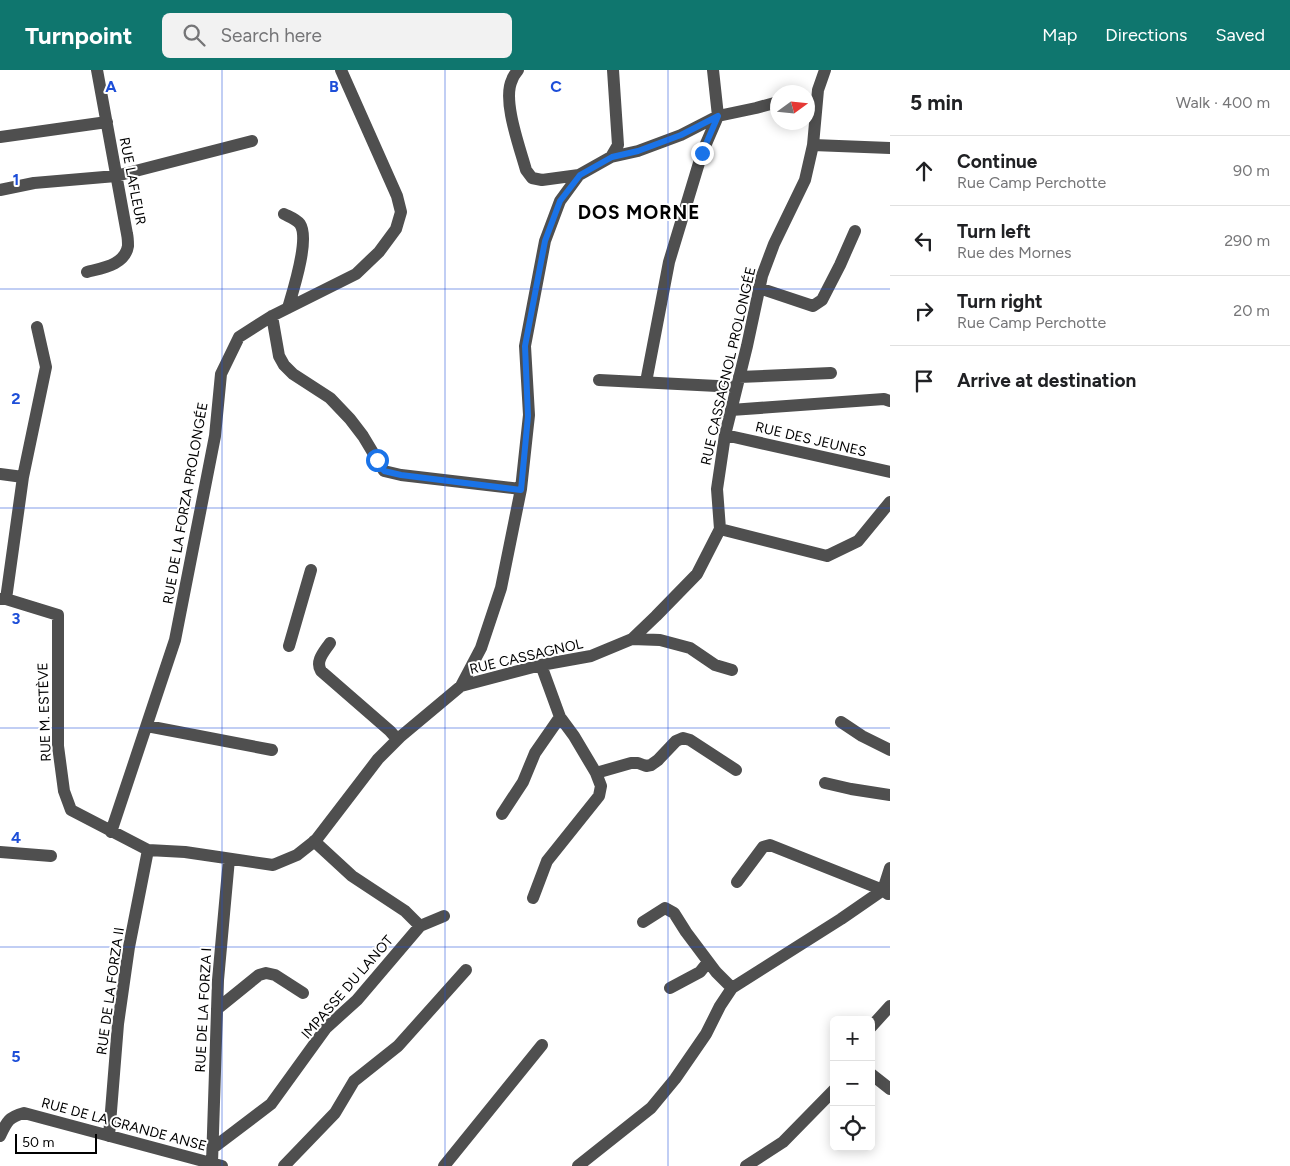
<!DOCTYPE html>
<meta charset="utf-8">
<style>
body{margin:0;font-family:Figtree,sans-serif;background:#f2f2f2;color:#202124}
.controls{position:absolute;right:15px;bottom:15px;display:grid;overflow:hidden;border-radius:8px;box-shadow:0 2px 12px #0003}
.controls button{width:45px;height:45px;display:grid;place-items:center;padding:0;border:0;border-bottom:1px solid #e0e0e0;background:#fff;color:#202124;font:25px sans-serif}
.compass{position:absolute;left:770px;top:15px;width:45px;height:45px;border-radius:50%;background:#fff;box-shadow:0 2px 12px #0003;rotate:75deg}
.scale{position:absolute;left:15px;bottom:12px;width:82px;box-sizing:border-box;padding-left:5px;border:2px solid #000;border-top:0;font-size:14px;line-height:18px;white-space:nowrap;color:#000;-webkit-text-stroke:4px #fff;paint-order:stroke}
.stop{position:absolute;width:15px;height:15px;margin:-11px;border:4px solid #1a73e8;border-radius:50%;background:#fff}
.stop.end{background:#1a73e8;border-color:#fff;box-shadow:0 1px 5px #0008}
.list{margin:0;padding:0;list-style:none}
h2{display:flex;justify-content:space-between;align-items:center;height:65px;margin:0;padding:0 20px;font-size:21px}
h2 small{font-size:16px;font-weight:400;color:#757577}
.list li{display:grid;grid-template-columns:32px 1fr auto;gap:15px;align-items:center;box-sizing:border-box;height:70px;padding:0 20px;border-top:1px solid #e0e0e0}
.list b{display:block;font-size:19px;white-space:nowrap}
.list p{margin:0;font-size:16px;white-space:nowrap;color:#757577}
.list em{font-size:16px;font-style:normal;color:#757577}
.icon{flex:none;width:28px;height:28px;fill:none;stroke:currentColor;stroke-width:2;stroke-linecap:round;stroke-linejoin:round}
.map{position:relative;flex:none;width:890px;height:1096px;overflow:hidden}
header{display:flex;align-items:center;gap:30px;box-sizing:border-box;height:70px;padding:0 25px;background:#0f766e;color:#fff}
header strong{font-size:24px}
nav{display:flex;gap:28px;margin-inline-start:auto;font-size:18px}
.search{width:350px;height:45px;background:#f2f2f2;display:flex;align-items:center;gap:12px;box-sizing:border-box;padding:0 18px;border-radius:8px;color:#757577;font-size:19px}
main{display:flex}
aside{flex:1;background:#fff}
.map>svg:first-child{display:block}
</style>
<header>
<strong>Turnpoint</strong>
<div class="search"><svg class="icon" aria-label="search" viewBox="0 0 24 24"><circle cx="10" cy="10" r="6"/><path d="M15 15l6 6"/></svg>Search here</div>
<nav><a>Map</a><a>Directions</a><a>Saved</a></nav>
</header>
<main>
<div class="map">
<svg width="890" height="1096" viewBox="0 0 890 1096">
<rect width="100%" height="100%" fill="#fff"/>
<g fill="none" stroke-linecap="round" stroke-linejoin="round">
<path stroke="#4f4f4f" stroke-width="12" d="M518,0C516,3 513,6 512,10C502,30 520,78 526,100L532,108L542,110L579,105
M0,67L107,52
M813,75L890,78
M611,87L618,75L613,0
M0,120L34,113L116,106L252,71
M284,144C290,147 296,149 300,154C310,169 293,221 288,238
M87,202C102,198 125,195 128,176C128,172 128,168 127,164L97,0
M759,218L813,236L822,230L840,195L855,161
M272,246L279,286L284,295L293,304L330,328L350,349L363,366L384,401L401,405L521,419
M739,307L831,303
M599,310L737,317
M646,312L669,192L702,83L718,46L713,0
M731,340L884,329L890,331
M725,365L890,402
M0,404L23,407
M720,459L717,419L725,365L747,276L762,206L774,174L805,110L813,75L818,20L825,0
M720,459L827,486L858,471L890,432
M0,529H6L58,545V676L64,721L71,740L148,780L185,782L273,795L297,785L316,770L378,689L400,667L461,616L541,595L591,586L632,569L656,546L697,504L720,459
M6,529L23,407L46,297L37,257
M632,569L660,570L690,578L715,595L732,600
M330,573C324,582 315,591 321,601L390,661L397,669
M289,576L311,500
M461,616L481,578L501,518L521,419L529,345L525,276L545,171L560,131L579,105L611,87L638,81L681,65L718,46L756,38L778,32
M841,652L862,666L890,680
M147,656L272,680
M596,703L631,693H638L646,696L651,695L658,690L676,671L683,668L690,670L736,700
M825,713L851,719L890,725
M502,744L523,712L535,683L560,647
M111,762L175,570L215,366L221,304L239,267L272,246L356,204L379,182L396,159L401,142L397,126L341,0
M314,771L352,806L405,841L420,856
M0,782L51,786
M737,812L763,777L770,775L883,820L888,824
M533,828L547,791L599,726L601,716L596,703L574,666L560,647L541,595
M643,852L665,838L674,843L686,862L716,902L732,918
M670,918L700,902L708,892
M217,939L259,905L266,903L275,905L303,923
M871,957L890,936
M871,1004L890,1019
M0,1066C7,1051 9,1047 24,1043L222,1096
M109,1066L118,954L129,877L148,780
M213,1078L271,1034L326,958L357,930L420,856L444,846
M212,1093L218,910L229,789
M284,1096L335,1043L354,1011L398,976L466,900
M444,1096L542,975
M578,1096L651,1038L675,1009L706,964L720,936L732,918L841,849L883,820L890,798
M746,1096L783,1072L834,1020"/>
</g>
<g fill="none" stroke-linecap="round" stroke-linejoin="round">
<path stroke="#1a73e8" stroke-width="6" d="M377,390L384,401L401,405L521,420L528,346L525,276L545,171L560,131L580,105L612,87L638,81L681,65L718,46L702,83"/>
</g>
<path fill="none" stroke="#1d4ed8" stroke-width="1" stroke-opacity="0.55" d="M222,0V1096M445,0V1096M668,0V1096M0,219H890M0,438H890M0,658H890M0,877H890"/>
<g text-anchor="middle" stroke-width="4" stroke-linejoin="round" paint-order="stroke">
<g font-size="14" fill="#000" stroke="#fff">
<text transform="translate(133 111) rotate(79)" y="5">RUE LAFLEUR</text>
<text transform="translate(728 296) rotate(-77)" y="5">RUE CASSAGNOL PROLONGÉE</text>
<text transform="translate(811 369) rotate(13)" y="5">RUE DES JEUNES</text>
<text transform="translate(185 433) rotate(-80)" y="5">RUE DE LA FORZA PROLONGÉE</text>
<text transform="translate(526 586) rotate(-13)" y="5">RUE CASSAGNOL</text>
<text transform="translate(44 642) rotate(-92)" y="5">RUE M. ESTÈVE</text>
<text transform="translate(347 917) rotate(-49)" y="5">IMPASSE DU LANOT</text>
<text transform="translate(110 921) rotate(-82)" y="5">RUE DE LA FORZA II</text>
<text transform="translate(203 940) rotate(-87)" y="5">RUE DE LA FORZA I</text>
<text transform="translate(124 1054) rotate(15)" y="5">RUE DE LA GRANDE ANSE</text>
</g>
<g font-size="19" font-weight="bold" letter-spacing="1" fill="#000" stroke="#fff">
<text x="639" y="149">DOS MORNE</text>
</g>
</g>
<g font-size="16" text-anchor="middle" font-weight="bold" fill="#1d4ed8" stroke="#fff" stroke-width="4" stroke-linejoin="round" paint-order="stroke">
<text x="111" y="22">A</text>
<text x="334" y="22">B</text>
<text x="556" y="22">C</text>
<text x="16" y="115">1</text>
<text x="16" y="334">2</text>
<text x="16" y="554">3</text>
<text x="16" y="773">4</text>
<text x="16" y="992">5</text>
</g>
</svg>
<div class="controls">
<button>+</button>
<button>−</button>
<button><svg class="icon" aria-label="locate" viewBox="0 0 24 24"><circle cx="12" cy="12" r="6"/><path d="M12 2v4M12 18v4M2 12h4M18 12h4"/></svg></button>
</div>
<svg class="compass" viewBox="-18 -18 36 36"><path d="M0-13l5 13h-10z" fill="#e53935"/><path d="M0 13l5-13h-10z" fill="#757577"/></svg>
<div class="scale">50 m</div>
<div class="stop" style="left:377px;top:390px"></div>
<div class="stop end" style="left:702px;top:83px"></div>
</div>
<aside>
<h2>5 min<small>Walk · 400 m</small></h2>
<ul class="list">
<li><svg class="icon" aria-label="ahead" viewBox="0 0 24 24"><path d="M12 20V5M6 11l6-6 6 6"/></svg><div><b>Continue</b><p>Rue Camp Perchotte</p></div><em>90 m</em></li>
<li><svg class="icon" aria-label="left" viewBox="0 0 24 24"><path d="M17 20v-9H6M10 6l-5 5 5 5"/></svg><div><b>Turn left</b><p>Rue des Mornes</p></div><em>290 m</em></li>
<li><svg class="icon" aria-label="right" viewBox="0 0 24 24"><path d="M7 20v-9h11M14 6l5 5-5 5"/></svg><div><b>Turn right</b><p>Rue Camp Perchotte</p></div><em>20 m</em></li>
<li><svg class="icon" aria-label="arrive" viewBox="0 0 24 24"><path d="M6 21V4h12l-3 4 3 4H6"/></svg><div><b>Arrive at destination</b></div></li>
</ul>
</aside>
</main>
